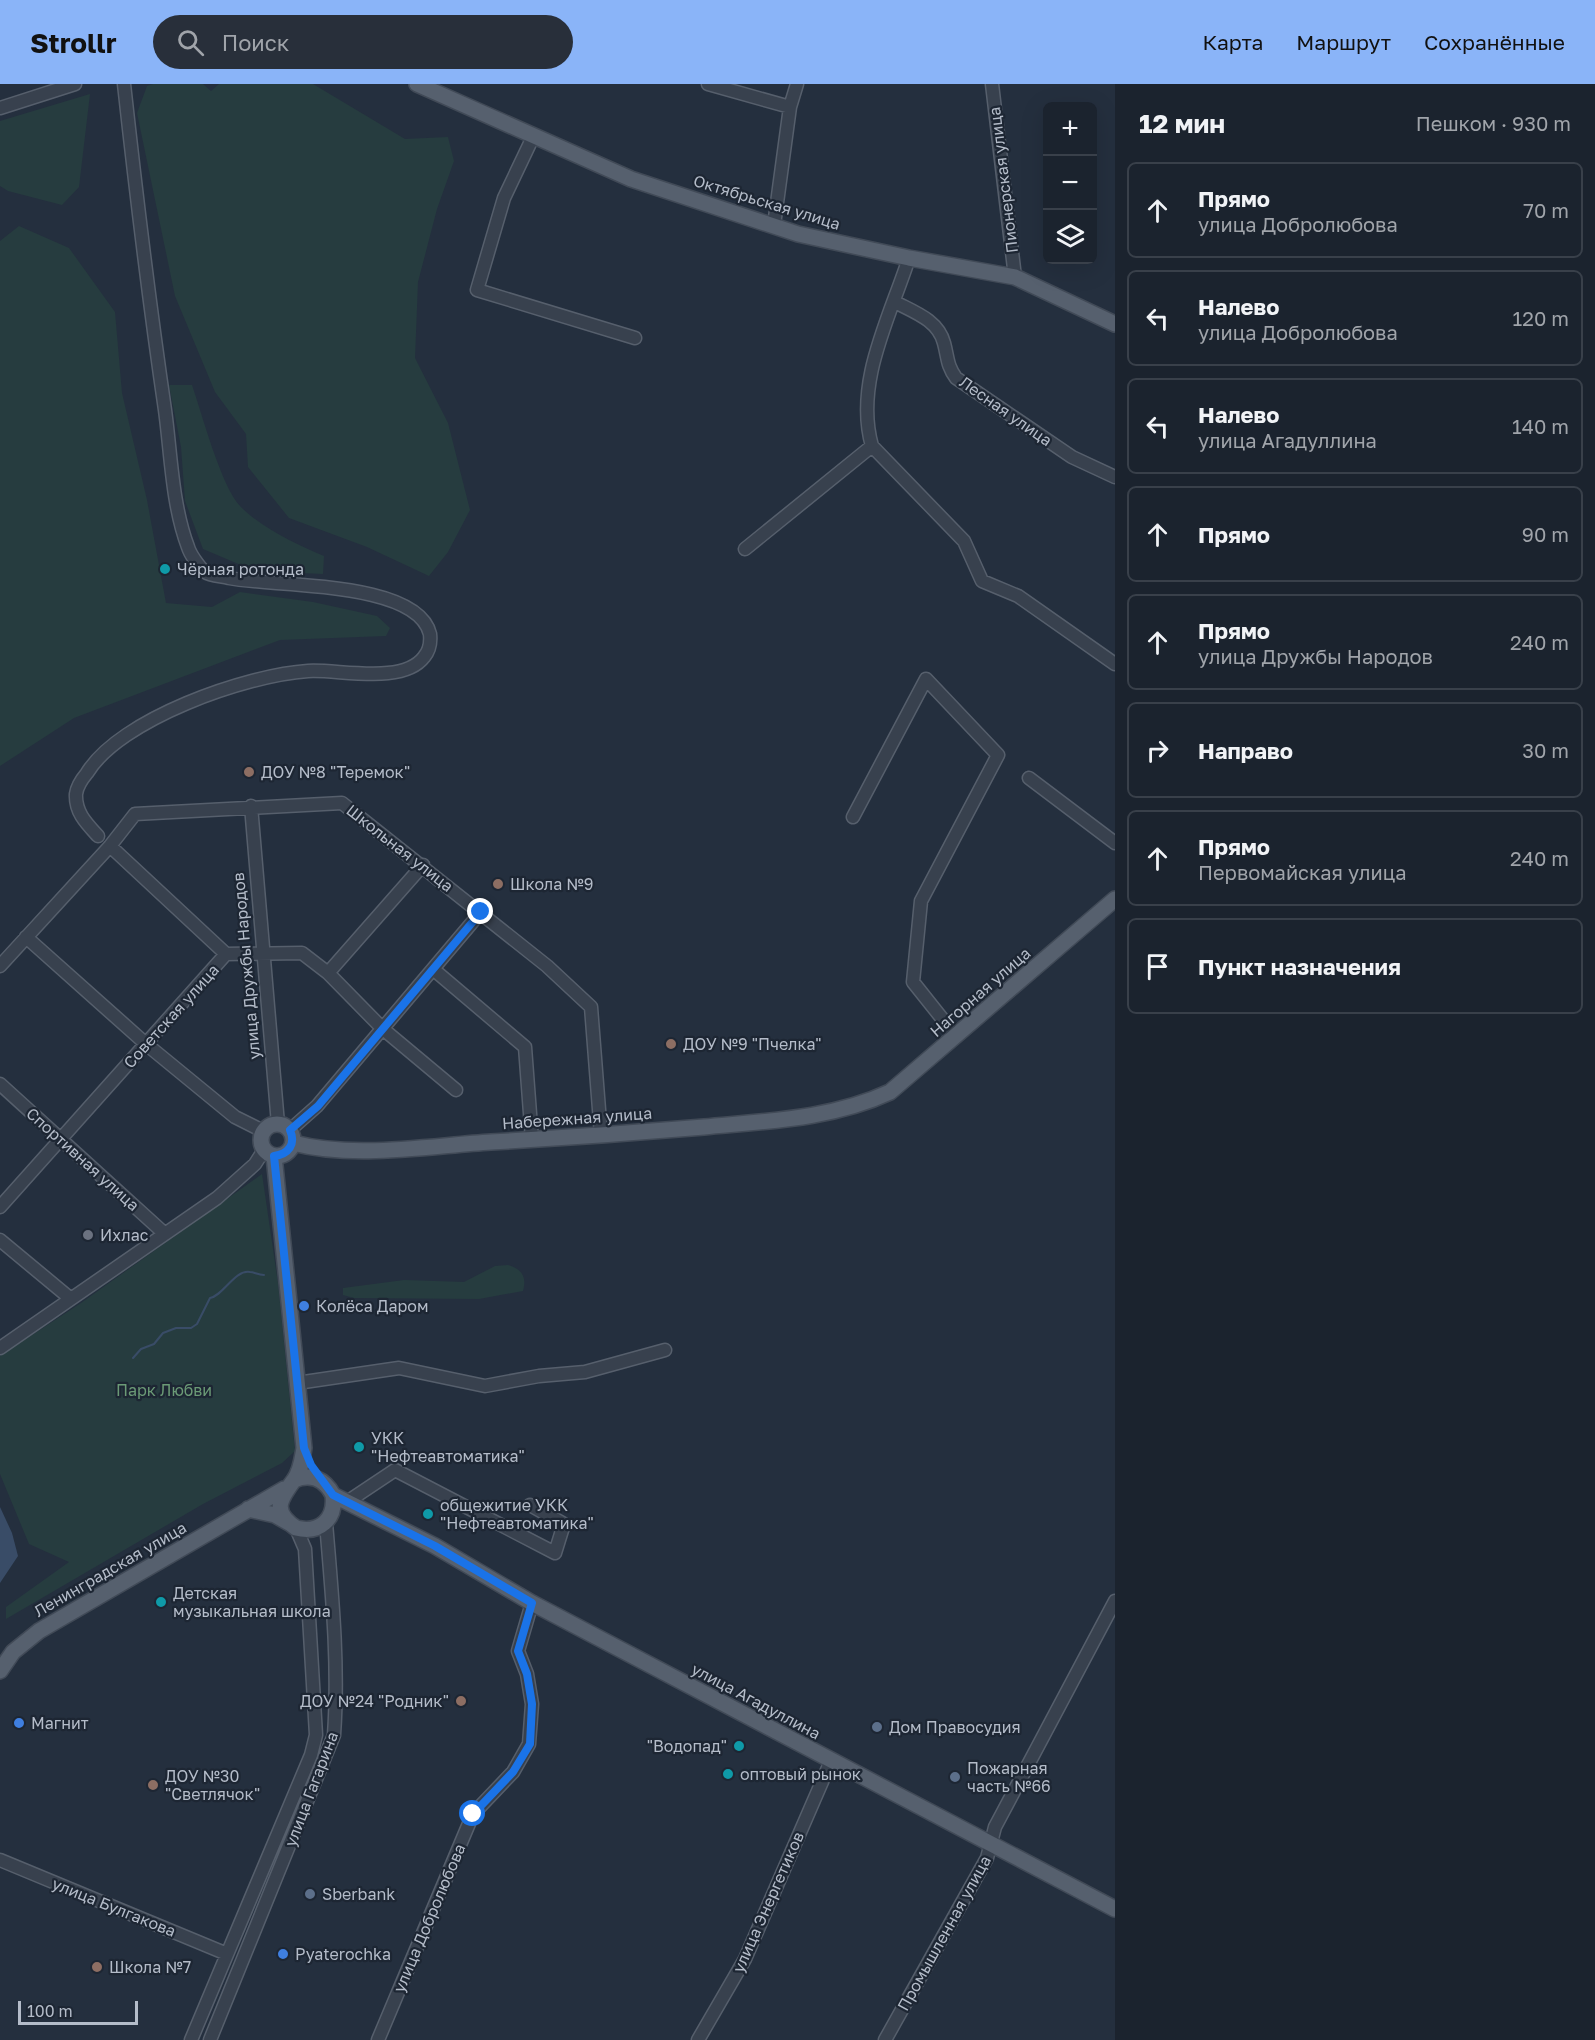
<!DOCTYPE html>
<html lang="ru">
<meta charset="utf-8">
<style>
body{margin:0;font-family:"Golos Text",sans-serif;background:#282f3a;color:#f1f3f6}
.controls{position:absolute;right:18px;top:18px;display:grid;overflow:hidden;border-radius:9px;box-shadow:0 6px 24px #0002}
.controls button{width:54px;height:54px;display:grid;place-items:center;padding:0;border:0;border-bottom:2px solid #39404a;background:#1b232e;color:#f1f3f6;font:30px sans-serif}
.scale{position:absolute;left:18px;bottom:15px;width:120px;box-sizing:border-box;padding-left:6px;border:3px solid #b4bcc9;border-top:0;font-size:16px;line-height:21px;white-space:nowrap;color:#b4bcc9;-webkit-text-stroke:4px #1d2633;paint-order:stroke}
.stop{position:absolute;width:18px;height:18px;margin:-14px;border:4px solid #1a73e8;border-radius:50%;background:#fff}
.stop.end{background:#1a73e8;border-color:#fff;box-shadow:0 2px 6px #0008}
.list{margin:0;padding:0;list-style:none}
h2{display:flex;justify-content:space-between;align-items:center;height:78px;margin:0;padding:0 24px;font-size:26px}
h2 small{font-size:20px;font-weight:400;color:#a0a4aa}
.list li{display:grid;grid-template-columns:39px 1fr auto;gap:18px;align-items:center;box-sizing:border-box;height:96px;margin:0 12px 12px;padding:0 12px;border:2px solid #39404a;border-radius:9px}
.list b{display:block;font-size:22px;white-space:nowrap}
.list p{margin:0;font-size:20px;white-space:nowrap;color:#a0a4aa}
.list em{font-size:20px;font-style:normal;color:#a0a4aa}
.icon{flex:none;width:33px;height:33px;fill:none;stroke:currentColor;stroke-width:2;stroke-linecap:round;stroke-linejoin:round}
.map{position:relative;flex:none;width:1115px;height:1956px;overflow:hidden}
header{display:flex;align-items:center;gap:36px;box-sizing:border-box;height:84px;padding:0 30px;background:#8ab4f8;color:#111}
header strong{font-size:28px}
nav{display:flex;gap:33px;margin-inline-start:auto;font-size:21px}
.search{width:420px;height:54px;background:#282f3a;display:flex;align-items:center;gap:15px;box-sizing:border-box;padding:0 21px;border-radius:33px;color:#a0a4aa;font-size:22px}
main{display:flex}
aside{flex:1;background:#1b232e}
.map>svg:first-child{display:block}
</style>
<header>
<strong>Strollr</strong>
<div class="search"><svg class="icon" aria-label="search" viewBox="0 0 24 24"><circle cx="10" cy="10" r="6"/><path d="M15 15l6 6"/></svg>Поиск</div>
<nav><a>Карта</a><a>Маршрут</a><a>Сохранённые</a></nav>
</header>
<main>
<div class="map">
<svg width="1115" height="1956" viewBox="0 0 1115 1956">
<rect width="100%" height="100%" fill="#242f3e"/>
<path fill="#263c3f" d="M153,0H203L211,7L219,0H313L405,55L448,53L454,77L437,125L418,198L415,274L448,339L470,426L448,468L429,492L367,463L289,434L248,383L246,350L215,308L175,212L137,29L147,2Z
M90,10L79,103L62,121L8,107L0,102V37Z
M19,142L69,164L115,228L122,309L147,416L166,519L212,523L240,508L313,518L377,532L390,544L386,552L280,556L74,634L0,682V157Z
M169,301H192C202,330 221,402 240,422C260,443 297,461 324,472L323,490L255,487L203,465L185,417L181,363Z
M262,1090L278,1199L295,1367L282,1379L203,1420L6,1535V1523L69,1478L29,1460L0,1390V1272L81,1219Z
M508,1181C522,1185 527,1193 523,1207L479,1215L354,1214L343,1211V1204L404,1196L464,1198L495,1182Z"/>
<path fill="#394c67" d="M0,1423L12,1449L18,1472L0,1499Z"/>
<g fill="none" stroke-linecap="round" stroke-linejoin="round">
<path stroke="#394c67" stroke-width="2" d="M133,1274L141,1265L154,1260L163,1249L176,1244H191L197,1240L210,1214C223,1212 235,1185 250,1188C254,1188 258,1191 264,1191"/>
<defs>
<path id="minor" d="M708,0L790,23
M992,0L1015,193
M0,24L75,0
M533,53L504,114L477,206L635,254
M774,141L790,23L797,0
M909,174C890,233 854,299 872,362L964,457L982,497L1018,512L1115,580
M895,218C914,228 938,236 944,259C948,274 947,282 956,294L1072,373L1115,393
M745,465L872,362
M1029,694L1115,759
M251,722L278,1040
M853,733L926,595L998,671L921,817L913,898L956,952
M98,752C86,739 75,728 76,710C77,702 82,695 87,689C120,635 246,591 308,587C339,585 403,601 424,573C430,566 431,559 430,550C417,496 273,503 229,494C222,492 211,492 205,488C199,483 190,470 188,463C172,421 171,370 165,326C149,217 136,109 124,0
M110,762L226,870
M26,853L146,960L235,1033L263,1047
M0,882L110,762L135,730L342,719L547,882L591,923L601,1051
M433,885L525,963L532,1056
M328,889L423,781
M0,1000L165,1150
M290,1046L317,1022L481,828
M0,1123L226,870L302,869L328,889L383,945L456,1006
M0,1156L71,1215
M0,1264L217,1114L255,1080L264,1066
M297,1299L399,1284L485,1302L539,1292L585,1288L665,1266
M347,1418L395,1386L555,1469L564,1440L530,1421
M0,1776L227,1870
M191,1956L311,1671L316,1651L305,1465L296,1444
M210,1956L334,1651C339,1580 332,1510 326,1439
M378,1956L473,1730L513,1688L529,1660L532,1620L527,1590L518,1567L532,1519
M698,1956L745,1875L831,1677
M885,1956L987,1774L995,1743L1115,1517"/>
<path id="major" d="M417,0L631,95L798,150L909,174L1015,193L1115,240
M261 1056a16 16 0 1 1 32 0a16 16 0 1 1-32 0Z
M293,1059C354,1075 428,1062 491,1058C562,1054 633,1049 704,1043C767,1037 832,1035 890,1008L1115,815
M274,1072L304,1364C302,1375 301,1387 294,1396C280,1415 271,1427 296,1444C320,1450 336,1435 333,1411C325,1395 311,1389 294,1396
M333,1411L435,1462L532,1519L1115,1825
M248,1425L275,1431L289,1439
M0,1587L13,1568L39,1547L284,1405"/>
</defs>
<use href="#minor" stroke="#565f6c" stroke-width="15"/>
<use href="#major" stroke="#414a57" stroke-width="18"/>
<use href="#minor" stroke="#38414e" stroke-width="12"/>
<use href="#major" stroke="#56606e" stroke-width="15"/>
</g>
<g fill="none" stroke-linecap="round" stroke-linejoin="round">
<path stroke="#1a73e8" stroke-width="8" d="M473,1730L513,1688L530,1660L532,1620L527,1590L518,1567L532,1519L435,1462L333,1411L311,1381L304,1364L274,1072C289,1070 296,1060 290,1046L318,1022L481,828"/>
</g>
<g fill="#0f9aa8" stroke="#1d2633" stroke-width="2">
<circle cx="165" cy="485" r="6"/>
<circle cx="359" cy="1363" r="6"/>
<circle cx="428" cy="1430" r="6"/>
<circle cx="161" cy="1518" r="6"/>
<circle cx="739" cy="1662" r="6"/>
<circle cx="728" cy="1690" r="6"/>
</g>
<g fill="#8d6e63" stroke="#1d2633" stroke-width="2">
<circle cx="249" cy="688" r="6"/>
<circle cx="498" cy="800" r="6"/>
<circle cx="671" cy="960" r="6"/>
<circle cx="461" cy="1617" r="6"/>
<circle cx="153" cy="1701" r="6"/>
<circle cx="97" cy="1883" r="6"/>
</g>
<circle fill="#6b7280" stroke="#1d2633" stroke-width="2" cx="88" cy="1151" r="6"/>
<g fill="#3f7fe0" stroke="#1d2633" stroke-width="2">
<circle cx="304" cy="1222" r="6"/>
<circle cx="19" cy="1639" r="6"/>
<circle cx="283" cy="1870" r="6"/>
</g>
<g fill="#5c6f8a" stroke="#1d2633" stroke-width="2">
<circle cx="877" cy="1643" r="6"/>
<circle cx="955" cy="1693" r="6"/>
<circle cx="310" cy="1810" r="6"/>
</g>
<g text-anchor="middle" stroke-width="4.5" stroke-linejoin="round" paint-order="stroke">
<g font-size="16" fill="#b4bcc9" stroke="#1d2633">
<text transform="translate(1003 96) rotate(-97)" y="6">Пионерская улица</text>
<text transform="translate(767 118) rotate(17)" y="6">Октябрьская улица</text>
<text transform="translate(1006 327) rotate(35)" y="6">Лесная улица</text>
<text transform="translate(400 764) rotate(38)" y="6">Школьная улица</text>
<text transform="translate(246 882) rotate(-95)" y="6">улица Дружбы Народов</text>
<text transform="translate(980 908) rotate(-41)" y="6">Нагорная улица</text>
<text transform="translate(171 932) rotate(-48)" y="6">Советская улица</text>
<text transform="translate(577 1034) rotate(-4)" y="6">Набережная улица</text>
<text transform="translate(83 1075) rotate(42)" y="6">Спортивная улица</text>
<text transform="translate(110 1485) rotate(-30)" y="6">Ленинградская улица</text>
<text transform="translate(756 1617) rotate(28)" y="6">улица Агадуллина</text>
<text transform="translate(311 1705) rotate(-69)" y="6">улица Гагарина</text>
<text transform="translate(768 1818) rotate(-66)" y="6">улица Энергетиков</text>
<text transform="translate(114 1823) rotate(22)" y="6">улица Булгакова</text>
<text transform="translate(429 1834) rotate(-67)" y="6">улица Добролюбова</text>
<text transform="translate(944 1849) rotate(-61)" y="6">Промышленная улица</text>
</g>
<g font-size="16" fill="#b4bcc9" stroke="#1d2633" text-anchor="start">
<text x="177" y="491">Чёрная ротонда</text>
<text x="261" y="694">ДОУ №8 "Теремок"</text>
<text x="510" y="806">Школа №9</text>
<text x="683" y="966">ДОУ №9 "Пчелка"</text>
<text x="100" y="1157">Ихлас</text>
<text x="316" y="1228">Колёса Даром</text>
<text x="371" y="1360">УКК<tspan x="371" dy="18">"Нефтеавтоматика"</tspan></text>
<text x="440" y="1427">общежитие УКК<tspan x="440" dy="18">"Нефтеавтоматика"</tspan></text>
<text x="173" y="1515">Детская<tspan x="173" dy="18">музыкальная школа</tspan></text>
<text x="449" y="1623" text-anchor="end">ДОУ №24 "Родник"</text>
<text x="31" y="1645">Магнит</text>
<text x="889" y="1649">Дом Правосудия</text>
<text x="727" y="1668" text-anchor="end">"Водопад"</text>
<text x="967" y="1690">Пожарная<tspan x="967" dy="18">часть №66</tspan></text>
<text x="740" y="1696">оптовый рынок</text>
<text x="165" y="1698">ДОУ №30<tspan x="165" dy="18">"Светлячок"</tspan></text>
<text x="322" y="1816">Sberbank</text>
<text x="295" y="1876">Pyaterochka</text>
<text x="109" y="1889">Школа №7</text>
</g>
<g font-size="16" fill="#6b9a76" stroke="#1d2633">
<text x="164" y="1312">Парк Любви</text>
</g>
</g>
</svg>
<div class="controls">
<button>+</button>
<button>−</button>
<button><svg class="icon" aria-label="layers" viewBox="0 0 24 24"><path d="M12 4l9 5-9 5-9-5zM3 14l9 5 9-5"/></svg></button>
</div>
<div class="scale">100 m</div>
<div class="stop" style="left:473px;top:1730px"></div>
<div class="stop end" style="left:481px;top:828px"></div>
</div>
<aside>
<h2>12 мин<small>Пешком · 930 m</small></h2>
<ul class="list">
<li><svg class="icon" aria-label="ahead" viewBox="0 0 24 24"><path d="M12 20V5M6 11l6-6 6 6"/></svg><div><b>Прямо</b><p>улица Добролюбова</p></div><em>70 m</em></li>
<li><svg class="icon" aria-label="left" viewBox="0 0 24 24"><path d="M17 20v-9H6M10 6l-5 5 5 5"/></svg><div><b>Налево</b><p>улица Добролюбова</p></div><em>120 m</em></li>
<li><svg class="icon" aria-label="left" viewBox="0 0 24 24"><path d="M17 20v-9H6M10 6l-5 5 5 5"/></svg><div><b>Налево</b><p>улица Агадуллина</p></div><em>140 m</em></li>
<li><svg class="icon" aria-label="ahead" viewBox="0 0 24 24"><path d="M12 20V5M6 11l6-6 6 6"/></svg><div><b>Прямо</b></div><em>90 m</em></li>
<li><svg class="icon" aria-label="ahead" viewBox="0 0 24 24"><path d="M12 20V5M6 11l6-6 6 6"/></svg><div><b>Прямо</b><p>улица Дружбы Народов</p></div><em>240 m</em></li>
<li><svg class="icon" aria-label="right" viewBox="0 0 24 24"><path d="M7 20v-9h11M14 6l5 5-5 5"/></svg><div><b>Направо</b></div><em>30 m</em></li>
<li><svg class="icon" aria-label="ahead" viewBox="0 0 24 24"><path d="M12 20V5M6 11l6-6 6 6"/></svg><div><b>Прямо</b><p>Первомайская улица</p></div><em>240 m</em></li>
<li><svg class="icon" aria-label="arrive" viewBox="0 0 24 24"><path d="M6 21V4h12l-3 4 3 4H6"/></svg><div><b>Пункт назначения</b></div></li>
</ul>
</aside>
</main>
